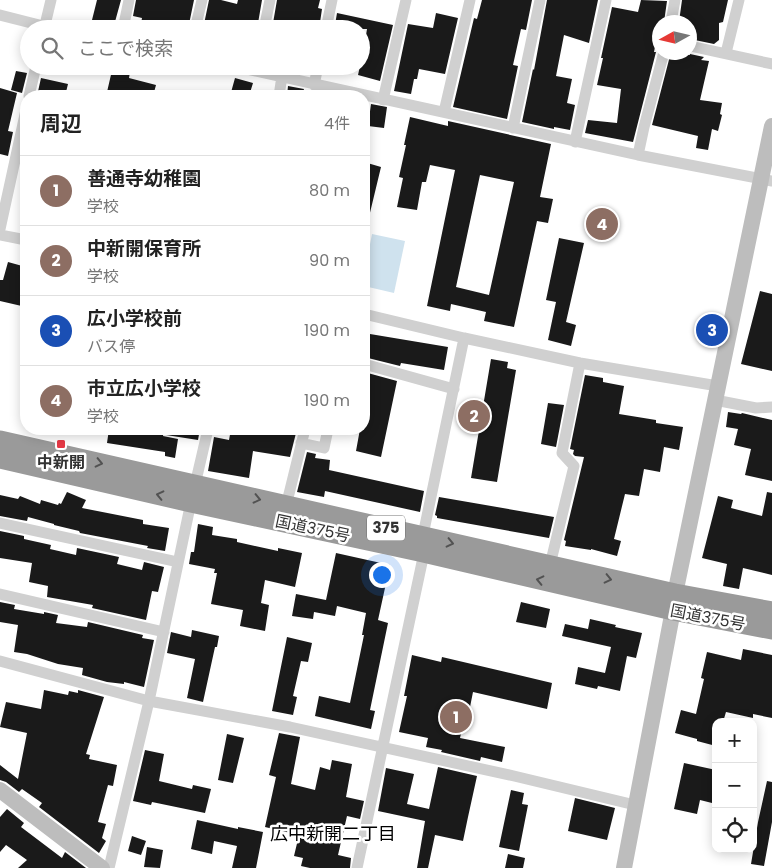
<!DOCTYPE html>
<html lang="ja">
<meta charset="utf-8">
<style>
body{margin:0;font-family:Poppins,"Noto Sans JP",sans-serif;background:#f6f6f6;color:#222}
.controls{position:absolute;right:15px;bottom:15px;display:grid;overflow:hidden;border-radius:10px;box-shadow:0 2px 12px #0003}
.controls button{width:45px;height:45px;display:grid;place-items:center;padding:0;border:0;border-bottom:1px solid #e0e0e0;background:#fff;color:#222;font:25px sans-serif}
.compass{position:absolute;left:652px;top:15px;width:45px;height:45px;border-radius:50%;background:#fff;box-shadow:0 2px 12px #0003;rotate:262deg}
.you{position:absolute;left:381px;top:574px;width:18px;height:18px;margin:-12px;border:4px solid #fff;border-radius:50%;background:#1a73e8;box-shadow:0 0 0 8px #1a73e833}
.badge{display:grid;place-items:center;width:32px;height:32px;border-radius:50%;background:#0b8043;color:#fff;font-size:16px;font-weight:700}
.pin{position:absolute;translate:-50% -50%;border:2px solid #fff;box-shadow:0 1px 5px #0006}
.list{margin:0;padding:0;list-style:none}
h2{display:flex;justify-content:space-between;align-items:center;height:65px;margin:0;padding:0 20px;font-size:21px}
h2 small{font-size:16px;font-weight:400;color:#767676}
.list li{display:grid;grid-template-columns:32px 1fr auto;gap:15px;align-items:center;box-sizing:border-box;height:70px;padding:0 20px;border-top:1px solid #e0e0e0}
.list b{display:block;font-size:19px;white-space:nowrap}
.list p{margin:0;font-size:16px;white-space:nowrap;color:#767676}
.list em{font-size:16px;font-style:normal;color:#767676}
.icon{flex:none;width:28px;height:28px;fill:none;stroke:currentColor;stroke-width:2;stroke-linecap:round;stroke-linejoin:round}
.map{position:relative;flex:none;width:772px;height:868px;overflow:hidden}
.search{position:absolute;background:#fff;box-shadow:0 2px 12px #0003;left:20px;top:20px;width:350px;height:55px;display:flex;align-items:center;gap:12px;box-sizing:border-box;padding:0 18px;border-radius:28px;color:#767676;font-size:19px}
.panel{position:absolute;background:#fff;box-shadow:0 2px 12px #0003;left:20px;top:90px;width:350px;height:345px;border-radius:20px}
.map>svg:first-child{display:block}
</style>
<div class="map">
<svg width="772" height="868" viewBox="0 0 772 868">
<rect width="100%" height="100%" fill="#fff"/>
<path fill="#cfe2ee" d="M372,234L405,241L394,293L364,286V275Z"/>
<path fill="#1a1a1a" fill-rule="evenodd" d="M97,0H121L113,29L91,24Z
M136,0H194L188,29H140L142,18L133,16Z
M209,0H221L237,4L238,0H262L257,29H203Z
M277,0H320L318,8L322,9L319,29H272Z
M482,0H532L526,30L521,29L513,65L518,66L507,119L453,107L474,18L477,19Z
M547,0H598L589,43L564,35L556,76L572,79L567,103L575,105L570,130L554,127V129L522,122L533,69L534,70Z
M641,0L667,1L664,22H660L654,52H656L633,142L585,133L588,120L617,123L621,89L597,85L603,58H601L612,7L638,12Z
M682,0H728L723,22L719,23V40L714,44L690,39V22H679Z
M337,13L393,25L380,81L358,75L360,66H361L367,29H351L335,25Z
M436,13L458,18L445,74L419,69L417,79H414L411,94L394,91L408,24L433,28Z
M671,52L690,55V54L704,57L701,60L709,61L700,100L722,103L720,114L722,115L718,131L712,129L708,150L696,148L698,136L652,125Z
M113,66H131L129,78L156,85L153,96H108L109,93L107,92Z
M269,66H309L307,75Z
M16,71L27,73L22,93L11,90Z
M41,78L68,84L65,96H37Z
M235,78L253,83L249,96H230Z
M288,86L304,89L302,96H287Z
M0,88L17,93L8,131L13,132L8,156L0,154Z
M371,104L387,107L384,128L368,126Z
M410,117L448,126V121L551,144L540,197L553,199L548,223L537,221L514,327L484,321L486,312L451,304L450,311L427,306L455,170L430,165L426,182H422L417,210L397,207L403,178L399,177L406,145H404ZM480,175L514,182L489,295L456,287Z
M364,162L381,167L368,221H364Z
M559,238L584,243L566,322L576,325L571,346L548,340L556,302L546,300Z
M8,262L26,267V307L0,301V280H3Z
M760,291L772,294V371L741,364Z
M364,333L448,347L444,370L401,363L400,366L364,357Z
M491,359L508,362L507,368L516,370L497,482L471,478Z
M364,372L397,381L381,457L356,451L360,429H364V413L370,382H364Z
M585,375L603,378V382L624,386L619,414L656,420V423L683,427L679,450L664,447L660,472L644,469L639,496L625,494L614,539L621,541L617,556L591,549V550L565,546L566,541L564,540L584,457L575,456L573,454L574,450L570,449Z
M548,403L564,405L556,447L541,444Z
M728,412L741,414L742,413L772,420V481L745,475L751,449L734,445L738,429L726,427Z
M109,429H164L163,436L178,439L175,458L165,456V452L107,443Z
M167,429H200L198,440L166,435Z
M231,429H297L290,457L253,451L249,478L208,471L214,437L229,440Z
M307,452L316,454L315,458L330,460L329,470L424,491L420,512L325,491L324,497L297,492Z
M67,492L86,500L82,508L143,520V524L169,528L165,551L147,548L148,546L80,533L79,531L54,525V524L28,517L27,521L0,516V495L18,499L20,496L40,504L41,500L58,505L59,503L61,504Z
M767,492L772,493V575L743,568L739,589L723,586L727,564L702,558L718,496L733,500L731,508L762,516Z
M439,497L554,517L549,538L437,518V516L435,515Z
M198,524L213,527L212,535L237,539V542L278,551V548L302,553L295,587L265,580L261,603L269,605L265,631L240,626L243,610L211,604L217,573H214L215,569L189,564L191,552H194Z
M0,531L24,536V539L51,545L50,549L76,555L77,548L119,557L117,564L142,570L144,562L164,567L158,592L152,591L146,620L92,608L93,605L47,597L48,586L29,582L32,563L0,558Z
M336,553L390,565L378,620L388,623L370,710L375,711L371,729L315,716L319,696L350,703L364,635H362L366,613L337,606L335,616L314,612L313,619L292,616L296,594L326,600Z
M0,602L15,605L14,609L44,614V612L58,615L56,623L87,627L88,622L143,635L142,638L154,640L144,687L124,682V684L107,682L82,675L83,668L58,664L27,654L14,652L18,625L0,622Z
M521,602L550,609L546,628L516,622Z
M590,619L616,625L615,627L642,633L636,658L627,656L620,691L598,686L597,689L575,684L578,667L605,673L611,647L562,636L565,624L588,629Z
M192,630L219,636L217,647H215L203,702L187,698L195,659L167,653L171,632L191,637Z
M287,637L312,643L308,662L301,661L293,696L297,697L293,715L272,711Z
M743,649L772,655V718L753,714V718L726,712L723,722H716V746L697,741V739L675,733L681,710L696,714L704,679L701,678L707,652L741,660Z
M412,655L441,662L442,657L552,683L547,709L473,692L470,707H467L460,738L505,747L502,762L481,757L480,761L441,752L442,750L426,747L428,738L399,732L407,696H404Z
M44,690L68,695L69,691L78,693V690L104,697L86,754L90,755L89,759L117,765L113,786L108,785L98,822L106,824L102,838L106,841L99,853L39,807L42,803L22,789L19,792L6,782L0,780V765L18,779L27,733L0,727L6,702L41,709Z
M279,733L300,737L291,784L315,790L320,767L330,770L332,760L352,764L346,797L364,801L360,819L347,816L338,855L351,858L350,868H310L301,866L303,858L294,856L299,835L265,827L276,777L269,775Z
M227,734L244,738L233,783L218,780Z
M145,750L164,754L159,781L192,789L193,785L211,789L205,813L152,802L151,805L133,801Z
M684,763L716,770V804L700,800L697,814L674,809Z
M438,767L477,776L468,817L463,841L435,835L428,868H417L425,821L378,811L386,768L414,774L407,804L429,809Z
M767,781L772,782V822L764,866L751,864L758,822Z
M511,790L524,793L522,804L528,805L519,851L499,847Z
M575,798L615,808L607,840L568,831Z
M7,809L24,823L21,827L62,858L65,852L86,868H18L27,860L6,845L0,852V817Z
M197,820L238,829V827L263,832L256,868H232L237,846L214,841L212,854L191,849Z
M132,836L146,841L141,855L128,851Z
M147,847L163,850L160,868L144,867Z
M508,854L525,858L523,868H505Z"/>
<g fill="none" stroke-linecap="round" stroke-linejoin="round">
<path stroke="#d0d0d0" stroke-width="11" d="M0,15L55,29
M671,22L675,0
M44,29L51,0
M123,29L129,0
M195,29L202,0
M264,29L270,0
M326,29L332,0
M690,46L772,64
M726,53L739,0
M233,66L638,155L772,181
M314,85L318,66
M29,96L36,66
M279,96L282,76
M383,100L406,0
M444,112L470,0
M513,128L540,0
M575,142L606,0
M638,155L644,127L664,52
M0,229L26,110
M0,235L26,240
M364,314L464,338L580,363L718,386
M364,364L454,389
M715,400L756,408L772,407
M301,443L324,448L328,429
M286,506L305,429
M0,523L178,562
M422,540L464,338
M550,565L574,466L562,453L580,363
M0,594L164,632
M0,661L149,701L290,727L514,776L635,805
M109,868L149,701L191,502L208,429
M357,868L424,553"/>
<path stroke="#bdbdbd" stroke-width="16" d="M0,790L102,868
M624,868L673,610L675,594L772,126"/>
<path stroke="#9a9a9a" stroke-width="21" d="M0,441L675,594L772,612
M0,458L191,502L419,551L673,610L772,629"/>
</g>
<defs><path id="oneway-chevron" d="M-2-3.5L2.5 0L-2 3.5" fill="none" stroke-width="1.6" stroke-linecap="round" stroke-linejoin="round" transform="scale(1.25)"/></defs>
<g stroke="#525252">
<use href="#oneway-chevron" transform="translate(99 463) rotate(13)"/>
<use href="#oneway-chevron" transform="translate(160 495) rotate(-167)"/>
<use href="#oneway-chevron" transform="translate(257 499) rotate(13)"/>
<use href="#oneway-chevron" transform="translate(450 543) rotate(13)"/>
<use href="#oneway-chevron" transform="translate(608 579) rotate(13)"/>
<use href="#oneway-chevron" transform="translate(540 580) rotate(-167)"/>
</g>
<rect fill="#e63946" stroke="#fff" stroke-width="2" x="56" y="439" width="10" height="10" rx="2.5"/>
<g text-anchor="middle" stroke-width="5" stroke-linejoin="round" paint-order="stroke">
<rect fill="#fff" stroke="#707070" stroke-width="1" x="367" y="515.5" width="38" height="25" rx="4"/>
<g font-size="15" font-weight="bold" fill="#333">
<text x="386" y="533">375</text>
</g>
<g font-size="16" font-weight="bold" fill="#333" stroke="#fff">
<text x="61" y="468">中新開</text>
</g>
<g font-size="16" fill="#333" stroke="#fff">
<text transform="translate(313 528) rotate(12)" y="6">国道375号</text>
<text transform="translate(708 617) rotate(11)" y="6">国道375号</text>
</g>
<g font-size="18" fill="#000" stroke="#fff">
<text x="333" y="840">広中新開二丁目</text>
</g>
</g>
</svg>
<div class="controls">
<button>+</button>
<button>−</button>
<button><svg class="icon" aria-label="locate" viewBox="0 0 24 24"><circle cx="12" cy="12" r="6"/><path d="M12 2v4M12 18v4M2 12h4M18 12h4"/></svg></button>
</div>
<svg class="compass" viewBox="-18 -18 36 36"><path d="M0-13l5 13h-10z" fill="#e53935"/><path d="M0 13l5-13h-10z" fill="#767676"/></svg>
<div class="you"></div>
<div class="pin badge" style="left:456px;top:717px;background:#8d6e63">1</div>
<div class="pin badge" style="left:474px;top:416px;background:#8d6e63">2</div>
<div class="pin badge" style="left:712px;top:330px;background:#1a4fb4">3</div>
<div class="pin badge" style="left:602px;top:224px;background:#8d6e63">4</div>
<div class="search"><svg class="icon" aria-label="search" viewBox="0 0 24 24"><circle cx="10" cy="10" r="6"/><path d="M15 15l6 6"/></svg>ここで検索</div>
<section class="panel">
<h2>周辺<small>4件</small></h2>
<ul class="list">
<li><span class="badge" style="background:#8d6e63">1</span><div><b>善通寺幼稚園</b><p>学校</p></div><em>80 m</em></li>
<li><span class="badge" style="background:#8d6e63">2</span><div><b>中新開保育所</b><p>学校</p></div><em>90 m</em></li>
<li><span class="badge" style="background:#1a4fb4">3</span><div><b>広小学校前</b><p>バス停</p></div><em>190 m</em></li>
<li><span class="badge" style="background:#8d6e63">4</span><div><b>市立広小学校</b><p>学校</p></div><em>190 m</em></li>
</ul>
</section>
</div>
